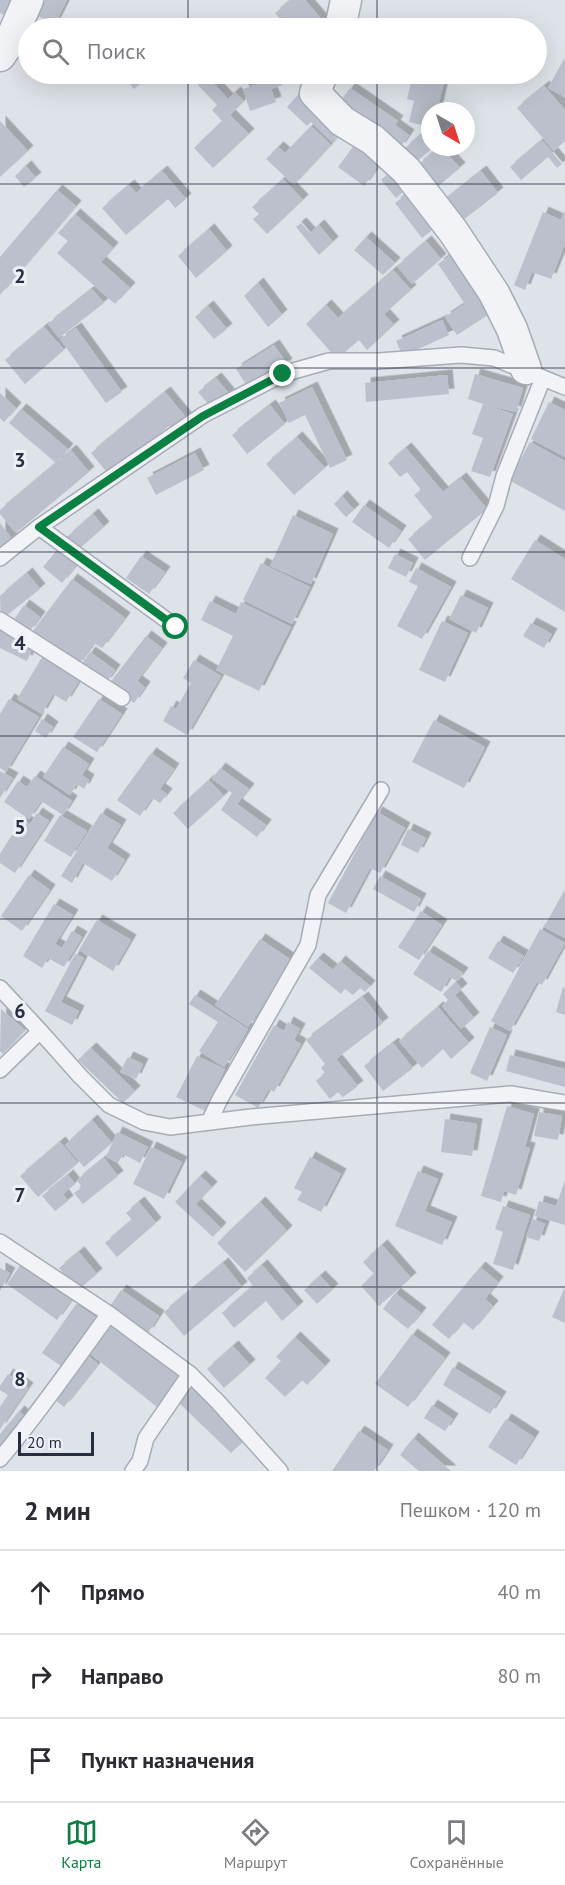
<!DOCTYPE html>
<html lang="ru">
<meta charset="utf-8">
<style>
body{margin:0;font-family:"PT Sans",sans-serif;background:#f7f7f7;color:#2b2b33}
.compass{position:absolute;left:421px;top:102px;width:54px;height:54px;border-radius:50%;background:#fff;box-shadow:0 6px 24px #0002;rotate:141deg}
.scale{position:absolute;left:18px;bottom:15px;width:76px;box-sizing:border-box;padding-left:6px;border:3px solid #262e41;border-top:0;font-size:16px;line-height:21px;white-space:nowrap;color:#262e41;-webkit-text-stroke:4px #edf1f6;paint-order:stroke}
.stop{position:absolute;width:18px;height:18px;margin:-14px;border:4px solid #0b8043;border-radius:50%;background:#fff}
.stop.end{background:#0b8043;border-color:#fff;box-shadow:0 2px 6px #0008}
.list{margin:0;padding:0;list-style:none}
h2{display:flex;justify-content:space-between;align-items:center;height:78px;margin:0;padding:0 24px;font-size:26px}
h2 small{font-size:20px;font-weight:400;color:#7c7c81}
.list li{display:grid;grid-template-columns:39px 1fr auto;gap:18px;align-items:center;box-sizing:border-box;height:84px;padding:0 24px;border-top:2px solid #e1e1e2}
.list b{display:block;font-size:22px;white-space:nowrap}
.list em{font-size:20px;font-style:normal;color:#7c7c81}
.icon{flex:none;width:33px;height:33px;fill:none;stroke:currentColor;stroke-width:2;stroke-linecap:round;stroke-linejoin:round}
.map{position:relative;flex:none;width:565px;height:1471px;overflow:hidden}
.search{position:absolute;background:#fff;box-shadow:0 6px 24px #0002;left:18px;right:18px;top:18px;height:66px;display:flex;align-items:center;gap:15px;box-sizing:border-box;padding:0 21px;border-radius:33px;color:#7c7c81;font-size:22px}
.sheet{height:330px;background:#fff}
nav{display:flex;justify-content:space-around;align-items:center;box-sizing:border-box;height:84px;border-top:2px solid #e1e1e2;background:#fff;font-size:16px;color:#7c7c81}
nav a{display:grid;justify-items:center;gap:3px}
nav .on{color:#0b8043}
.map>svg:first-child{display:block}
</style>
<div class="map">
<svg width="565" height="1471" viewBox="0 0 565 1471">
<defs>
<filter id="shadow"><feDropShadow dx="5.5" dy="-5.5" stdDeviation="0" flood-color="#0004"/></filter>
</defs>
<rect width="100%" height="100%" fill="#dee2e9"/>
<path fill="#bbc0cc" filter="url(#shadow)" d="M0,0H26L17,21L0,13Z
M45,0H67L55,24L38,16Z
M291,0H305L329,28H288L275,13Z
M565,57V97L548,88Z
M121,74H153L134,89Z
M237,74H264L242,84Z
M413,74H446L437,111H430V127L409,122L414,101L407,99Z
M207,76L228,99L235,92L244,101L230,115L249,134L213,168L194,148L222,121L212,110L217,105L198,85Z
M279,77L282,85L271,89L276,102L250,111L243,89Z
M544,86L565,110V141L554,151L517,108Z
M350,88L398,121L395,125L409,135L400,148L338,104Z
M300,93L341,134L333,143L311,122L307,126L287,107Z
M0,121L28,151L0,177Z
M311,126L331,145L294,185L266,159L278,147L285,153Z
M426,130L430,134V147H434L416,162L404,149Z
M542,140L562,164L557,168L548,157L521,180L510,167Z
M355,144L381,163L364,186L338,167Z
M439,147H441L460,168L437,187L418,165Z
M26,166L36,178L24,187L15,176Z
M394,168L409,187L396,198L381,180Z
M162,171L186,199L175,208L168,199L126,235L102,208L129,185L136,193Z
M481,171L498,193L458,224L441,203Z
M283,179L303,200L267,234L253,219L259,214L252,207Z
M413,189L440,224L422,238L395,203Z
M57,190L76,206L0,295V257Z
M565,210V244L551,279L532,272L525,290L514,285L543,212L561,220Z
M75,214L113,248L101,262L130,288L115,304L57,253L68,241L58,233Z
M301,223L310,233L319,225L333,242L319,255L296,227Z
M209,229L227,251L196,278L178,256Z
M366,237L395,263L383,275L354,250Z
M426,241L441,259L412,284L397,266Z
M455,252L494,311L457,335L445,317L465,304L438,264Z
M393,270L411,290L384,314L394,325L367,350L359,340L337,359L306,324L326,305L338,318Z
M258,283L282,315L268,327L244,296Z
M92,289L104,303L59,338L48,324Z
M208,306L227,329L214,339L195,317Z
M442,320L449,335L403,356L396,341Z
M44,327L56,341L55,342L57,341L64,350L25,384L5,360Z
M76,328L122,392L106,403L60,339Z
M274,345L287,364L249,389L236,369Z
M475,374L523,388L516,412L486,405L513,414L490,477L471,471L483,438L472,434L483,404L468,399Z
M447,375L449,394L366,402L365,383Z
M216,378L230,395L213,410L198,392Z
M312,387L347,460L330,468L305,415L289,423L279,403Z
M165,392L189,421L175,433L169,426L109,475L91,453Z
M0,393L16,408L4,422L0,418Z
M549,402L565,410V457L531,439Z
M270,405L285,424L247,454L232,435Z
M21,409L68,449L56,463L71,450L89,472L16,533L0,514V510L56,463L9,423Z
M297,437L325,468L294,495L266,464Z
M530,442L565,461V511L509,480Z
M406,448L443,492L461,478L487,509L425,560L408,539L433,518L414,495L421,490L407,472L400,477L388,463Z
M195,453L204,470L156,495L147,478Z
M342,496L354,510L346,517L334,504Z
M364,505L401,531L389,548L352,522Z
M93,514L104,527L78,550L67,537Z
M293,515L333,534L311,584L270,566Z
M0,523L13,540L0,550Z
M535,540L565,559V612L511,579Z
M57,550L76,566L62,583L43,567Z
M395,554L413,563L406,577L388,568Z
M141,556L165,572L149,594L126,578Z
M261,563L310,587L292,624L243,600Z
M416,568L451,587L422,639L397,626L418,586L409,582Z
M27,573L40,589L1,620L0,596Z
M72,579L125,618L102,648L94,643L77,666L32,632Z
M461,595L488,608L476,633L449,619Z
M210,601L236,614L241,602L291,627L259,691L216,670L233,636L201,620Z
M24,605L40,617L29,632L13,621Z
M442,621L468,633L445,682L419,670Z
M531,623L552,634L544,648L523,636Z
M0,630L34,645L27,661L0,648Z
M146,636L162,648L137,681L145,687L134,703L109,684Z
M90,652L115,670L106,683L81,665Z
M44,654L82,676L66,702L53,694L42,714L17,699Z
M194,660L221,676L187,735L163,721L171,706L176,709L191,683L183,678Z
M9,699L39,717L6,772L0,768V714Z
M99,699L122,714L97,752L73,737Z
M42,719L53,727L46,738L35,731Z
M434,720L485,747L464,788L412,762Z
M63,747L89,764L82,775L89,780L84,789L77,784L70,795L43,777Z
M151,753L174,769L160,789L167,794L160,803L152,798L140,816L117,800Z
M220,768L249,789L237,804L266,825L257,837L221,810L232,793L212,779Z
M0,771L13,778L0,798Z
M35,776L72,801L63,815L41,801L29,819L4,802L18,781L27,787Z
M209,780L224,796L188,829L173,813Z
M377,812L405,828L380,873L370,868L346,913L328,903Z
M37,813L49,821L15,873L0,863V854L22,819L30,824Z
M101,813L121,825L107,848L125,860L112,881L83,863L72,883L61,876Z
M60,815L87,831L71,857L44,841Z
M408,829L426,838L418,853L401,845Z
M29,875L50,890L22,931L1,916Z
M380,876L421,899L414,912L373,889Z
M565,889V938L544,927Z
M54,904L73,915L55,944L62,948L72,931L82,937L64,967L48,958L42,968L23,956Z
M421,911L442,925L419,960L398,947Z
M97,920L131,940L113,971L79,950Z
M540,929L565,943L542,985L537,982L510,1031L491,1021Z
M260,939L293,961L248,1027L215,1005Z
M498,941L524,956L513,973L488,958Z
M428,951L463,973L457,981L450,977L441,992L413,974Z
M75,954L84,958L61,1002L79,1011L72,1025L45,1011Z
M318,958L333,970L340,961L370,986L365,992L360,988L353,995L345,989L341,994L309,968Z
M456,982L462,989L455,995L474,1018L461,1029L442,1006L448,1000L443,994Z
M563,987L565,988V1015L556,1012Z
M195,995L248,1029L224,1067L199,1051L218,1022L189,1004Z
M363,997L383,1023L336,1059L358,1086L343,1097L338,1092L330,1099L316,1081L325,1073L321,1068L325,1064L306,1040Z
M438,1007L469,1043L451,1059L443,1049L422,1068L399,1041Z
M1,1009L25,1030L3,1054L0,1051Z
M288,1022L300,1029L294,1040L301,1044L274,1092L269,1089L258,1108L235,1095L274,1025L284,1031Z
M490,1027L507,1035L487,1081L470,1073Z
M393,1043L413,1068L383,1091L364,1066Z
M91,1048L135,1091L123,1103L78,1060Z
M510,1055L565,1069V1087L506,1071Z
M197,1056L225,1069L205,1111L176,1097Z
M128,1057L143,1064L136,1079L120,1072Z
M507,1106L534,1114L525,1147L530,1148L516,1195L504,1191L501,1202L481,1196Z
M539,1112L562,1116L558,1140L534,1136Z
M445,1119L477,1124L472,1156L441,1152Z
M92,1120L112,1143L84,1167L65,1145Z
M117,1132L148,1147L140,1163L123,1154L118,1163L106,1157Z
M60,1142L78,1163L38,1197L20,1176Z
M151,1147L182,1162L164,1199L133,1184Z
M310,1157L341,1174L321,1212L297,1200L302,1192L294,1188Z
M104,1158L118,1176L83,1204L74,1193L82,1187L77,1180Z
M418,1171L438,1179L425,1211L452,1222L442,1245L395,1226Z
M68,1175L75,1184L63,1194L68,1201L55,1211L42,1196Z
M200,1176L212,1187L196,1204L221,1228L213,1237L175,1202Z
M565,1180V1225L535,1216L539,1201L556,1206Z
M139,1202L156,1223L117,1257L105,1243L132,1220L126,1213Z
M260,1202L287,1231L245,1272L217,1243Z
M503,1206L530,1215L513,1270L493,1264L503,1232L495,1229Z
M533,1219L545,1224L539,1241L526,1237Z
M382,1245L411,1278L379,1306L361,1286L374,1274L363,1262Z
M79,1252L97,1274L78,1290L59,1268Z
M22,1263L72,1299L57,1320L7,1284Z
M223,1263L242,1287L184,1336L164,1312Z
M262,1265L298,1307L282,1321L266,1301L234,1328L222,1313L253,1286L247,1278Z
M480,1267L498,1282L485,1299L493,1306L473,1330L463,1322L449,1339L432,1325Z
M0,1268L10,1273L0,1291Z
M320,1276L333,1289L317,1304L304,1290Z
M565,1287V1323L552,1317Z
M121,1290L159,1316L148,1333L110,1306Z
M395,1293L421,1313L408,1329L383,1309Z
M76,1304L97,1318L64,1368L42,1353Z
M111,1322L180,1378L157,1407L88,1352Z
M412,1334L445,1358L408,1407L375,1384Z
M295,1337L325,1366L307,1385L302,1380L285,1397L265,1378L281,1361L276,1357Z
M233,1346L250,1365L224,1388L207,1369Z
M86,1354L98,1364L64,1407L52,1397Z
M453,1367L501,1397L490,1414L443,1385Z
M8,1374L28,1388L0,1429V1407L8,1395L0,1390V1386Z
M189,1384L246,1439L231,1453L175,1399Z
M432,1405L453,1419L445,1431L424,1418Z
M19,1411L29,1420L0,1448V1434Z
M506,1419L534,1437L516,1465L488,1447Z
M359,1431L388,1450L374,1471H332Z
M413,1438L451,1471H419L400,1455Z"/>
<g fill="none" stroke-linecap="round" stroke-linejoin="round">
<defs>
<path id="service" d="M39,527L176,627
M0,558L39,527L203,415L283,374L329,361H379L461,355L494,358L565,387
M470,558L496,506L504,476L543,378
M0,620L122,698
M0,988L40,1031
M0,1070L40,1031L80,1076L109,1105L144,1122L170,1127L251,1117L511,1094L565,1103
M209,1122L220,1099L308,945L318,895L381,790
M0,1242L109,1314
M0,1459C39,1413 73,1363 109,1314L190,1374
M133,1471L140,1461L146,1438L190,1374L217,1401L280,1471"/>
<path id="minor" d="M340,28L346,0
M0,56L9,43L28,0
M322,74L315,93L342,121L373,140L406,170L453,231L494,293L512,329L526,369"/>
</defs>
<use href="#service" stroke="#a7acb7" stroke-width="18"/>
<use href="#minor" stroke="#a7acb7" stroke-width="33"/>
<use href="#service" stroke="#f1f3f7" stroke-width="15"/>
<use href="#minor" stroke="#f1f3f7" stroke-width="30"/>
</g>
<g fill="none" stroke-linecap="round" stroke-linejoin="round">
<path stroke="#0b8043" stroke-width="8" d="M176,627L39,527L203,416L283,374"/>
</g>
<path fill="none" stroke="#262e41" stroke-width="1.5" stroke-opacity="0.55" d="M188,0V28M377,0V28M188,74V1471M377,74V1471M0,184H565M0,368H565M0,552H565M0,736H565M0,919H565M0,1103H565M0,1287H565"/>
<g font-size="20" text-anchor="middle" font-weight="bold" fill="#262e41" stroke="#edf1f6" stroke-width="6" stroke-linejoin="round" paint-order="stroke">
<text x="20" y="283">2</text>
<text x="20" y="467">3</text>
<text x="20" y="650">4</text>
<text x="20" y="834">5</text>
<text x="20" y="1018">6</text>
<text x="20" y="1202">7</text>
<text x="20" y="1386">8</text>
</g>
</svg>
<svg class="compass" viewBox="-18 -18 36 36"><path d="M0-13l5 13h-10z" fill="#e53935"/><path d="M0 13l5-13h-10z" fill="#7c7c81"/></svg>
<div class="scale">20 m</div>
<div class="stop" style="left:176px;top:627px"></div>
<div class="stop end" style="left:283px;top:374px"></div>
<div class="search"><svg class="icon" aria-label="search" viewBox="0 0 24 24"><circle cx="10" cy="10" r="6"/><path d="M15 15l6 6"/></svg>Поиск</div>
</div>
<section class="sheet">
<h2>2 мин<small>Пешком · 120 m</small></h2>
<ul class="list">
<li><svg class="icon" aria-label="ahead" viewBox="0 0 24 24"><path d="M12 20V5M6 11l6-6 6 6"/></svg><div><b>Прямо</b></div><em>40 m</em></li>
<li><svg class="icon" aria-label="right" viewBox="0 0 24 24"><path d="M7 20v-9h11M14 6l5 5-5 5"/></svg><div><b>Направо</b></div><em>80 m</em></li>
<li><svg class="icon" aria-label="arrive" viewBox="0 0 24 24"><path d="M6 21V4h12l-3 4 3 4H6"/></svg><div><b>Пункт назначения</b></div></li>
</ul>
</section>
<nav>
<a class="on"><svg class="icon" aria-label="map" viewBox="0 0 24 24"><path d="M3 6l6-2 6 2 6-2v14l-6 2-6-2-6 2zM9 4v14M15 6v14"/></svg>Карта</a>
<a><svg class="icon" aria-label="directions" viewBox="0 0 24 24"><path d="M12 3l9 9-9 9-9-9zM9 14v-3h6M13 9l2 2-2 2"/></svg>Маршрут</a>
<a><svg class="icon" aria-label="saved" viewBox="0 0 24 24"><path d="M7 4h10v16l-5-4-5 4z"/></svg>Сохранённые</a>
</nav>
